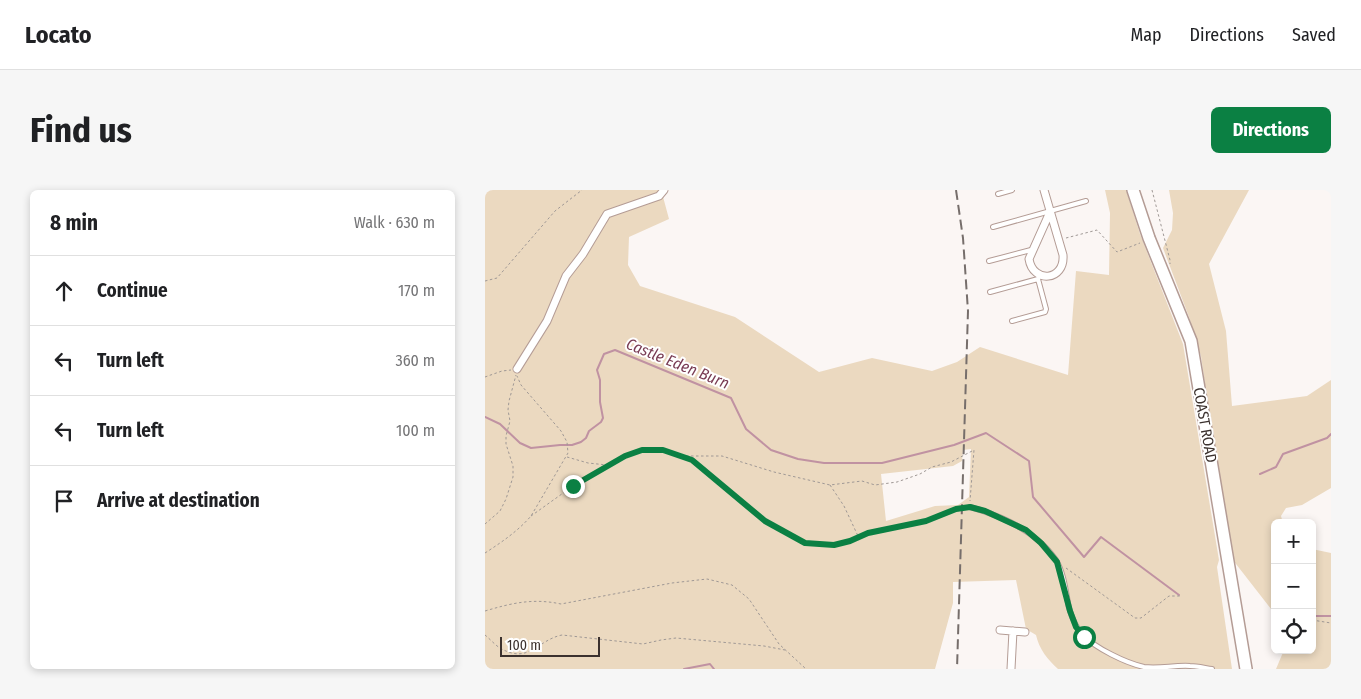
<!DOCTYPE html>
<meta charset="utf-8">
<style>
body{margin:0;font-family:"Fira Sans Condensed",sans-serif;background:#f6f6f6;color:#202124}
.controls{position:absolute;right:15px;bottom:15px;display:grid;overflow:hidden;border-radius:8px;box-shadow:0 2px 8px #0003}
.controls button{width:45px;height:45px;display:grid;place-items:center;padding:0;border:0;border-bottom:1px solid #e0e0e0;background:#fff;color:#202124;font:25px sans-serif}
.scale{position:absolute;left:15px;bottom:12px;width:100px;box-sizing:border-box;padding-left:5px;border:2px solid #3b312e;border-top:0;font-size:14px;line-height:18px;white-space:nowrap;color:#3b312e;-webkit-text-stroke:4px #fff;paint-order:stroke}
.stop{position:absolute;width:15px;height:15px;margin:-11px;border:4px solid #0b8043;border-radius:50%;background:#fff}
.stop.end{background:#0b8043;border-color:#fff;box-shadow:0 1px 5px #0008}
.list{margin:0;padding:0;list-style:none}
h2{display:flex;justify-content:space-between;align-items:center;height:65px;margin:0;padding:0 20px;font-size:21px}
h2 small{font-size:16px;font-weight:400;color:#757577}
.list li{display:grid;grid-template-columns:32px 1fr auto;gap:15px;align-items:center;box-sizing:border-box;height:70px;padding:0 20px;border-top:1px solid #e0e0e0}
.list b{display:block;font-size:19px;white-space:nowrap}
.list em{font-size:16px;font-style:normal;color:#757577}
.icon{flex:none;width:28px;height:28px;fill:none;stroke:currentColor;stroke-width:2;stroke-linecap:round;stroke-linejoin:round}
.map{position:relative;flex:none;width:846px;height:479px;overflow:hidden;border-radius:8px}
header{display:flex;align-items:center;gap:30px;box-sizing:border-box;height:70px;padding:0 25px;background:#fff;border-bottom:1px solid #e0e0e0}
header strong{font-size:24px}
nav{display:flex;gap:28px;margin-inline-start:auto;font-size:18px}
.intro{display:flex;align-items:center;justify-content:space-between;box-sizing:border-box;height:120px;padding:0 30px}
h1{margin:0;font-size:35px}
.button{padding:12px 22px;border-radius:8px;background:#0b8043;color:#fff;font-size:18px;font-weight:700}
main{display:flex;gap:30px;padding:0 30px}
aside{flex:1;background:#fff;border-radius:8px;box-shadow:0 2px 8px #0003}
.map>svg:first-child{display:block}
</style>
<header>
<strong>Locato</strong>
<nav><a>Map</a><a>Directions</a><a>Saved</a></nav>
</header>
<div class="intro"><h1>Find us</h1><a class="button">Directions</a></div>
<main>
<aside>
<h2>8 min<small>Walk · 630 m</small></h2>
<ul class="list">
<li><svg class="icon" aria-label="ahead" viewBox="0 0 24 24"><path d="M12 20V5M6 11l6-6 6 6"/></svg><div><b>Continue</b></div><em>170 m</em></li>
<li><svg class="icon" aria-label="left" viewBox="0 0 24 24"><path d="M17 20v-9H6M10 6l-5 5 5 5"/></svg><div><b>Turn left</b></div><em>360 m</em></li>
<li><svg class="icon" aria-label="left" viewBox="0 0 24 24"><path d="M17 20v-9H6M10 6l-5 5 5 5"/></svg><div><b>Turn left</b></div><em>100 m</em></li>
<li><svg class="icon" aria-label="arrive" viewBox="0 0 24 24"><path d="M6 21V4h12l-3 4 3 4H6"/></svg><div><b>Arrive at destination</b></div></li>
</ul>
</aside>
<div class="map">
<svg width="846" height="479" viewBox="0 0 846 479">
<rect width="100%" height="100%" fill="#fbf6f4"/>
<path fill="#ebd9c0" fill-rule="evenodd" d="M0,0H179L177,3L184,29L144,47L143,75L155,96L250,127L334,182L387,168L447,181L472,172L495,157L583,185L591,81L624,85L625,23L620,0H641L655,44L698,154L734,370L732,377L747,479H573C563,470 554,459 551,445L541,439L531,390L468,392V413L450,479H0ZM486,259L484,307L473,315L450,316L401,331L396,284L468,276L477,271L478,260Z
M684,0H764L724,74L741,141L747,216L822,206L846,190V298L817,315L801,318L796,326L798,333H790V424L744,365L716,166L704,127L678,58L687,40L688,23Z
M827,359L846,363V479H791L799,460H827Z"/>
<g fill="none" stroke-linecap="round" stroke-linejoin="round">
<path stroke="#c092a2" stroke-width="2" d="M0,227L15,234L35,253L46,258L75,255H87L96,252L101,248L104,241L116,232L118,228L115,212V190L112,180L119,164L130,160L246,208L261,239L286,260L313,269L339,273H397L469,255L501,243L544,271L548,307L599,367L616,347L694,405
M775,284L791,277L798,264L842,248L846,244
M827,426H846
M199,479L225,474L229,479"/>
<defs>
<path id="service" d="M513,4L527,0
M508,37L601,11
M504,71L546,60
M505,102L553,89L554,87
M527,131L560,122L561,119L553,89
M485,317C518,326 551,341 571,370C579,383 581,403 584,418C587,428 591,438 598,445C610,458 641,473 659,477C675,479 689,475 705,476C712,476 720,478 727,479"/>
<path id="minor" d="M559,0L578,65C580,91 548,94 544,69L565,22
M32,179L62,131L81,86L98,64L122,24L174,6L179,0
M515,440L540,442
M526,479L528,441"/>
<path id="primary" d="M648,0L664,48L706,151L761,479"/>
</defs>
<use href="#service" stroke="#b49c95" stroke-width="6"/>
<use href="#minor" stroke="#b49c95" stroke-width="9"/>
<use href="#primary" stroke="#b49c95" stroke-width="14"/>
<path stroke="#9f9895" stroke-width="1" stroke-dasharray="2.5 2.5" stroke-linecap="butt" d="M667,0L685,70V74
M581,48L612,40L632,62L655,53
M0,91L12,88L70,21L97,0
M0,187L17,181L26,180
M196,266H237L289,282L345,295L377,291L390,295L412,292L435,284L447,277L466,272L489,260L485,311
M82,267L103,273L122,275
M345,295L359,316L373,346
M46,326L88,296L140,265L157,260H178L207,271L280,331L320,353L349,355L365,351L383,343L441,331L471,319L479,318
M0,334L15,321L21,309L28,287V276L21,254V246L25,231L23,220L24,211L31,185
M0,363C17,352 33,341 46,326L83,263L82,252L76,241L36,195L32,186
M581,378L650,428H656L684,406H695
M0,421C27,413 48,408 76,414L187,393L222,389L247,395L264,409L294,454L321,479
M827,430L846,433
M0,445C5,449 10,455 15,458C44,475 52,450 77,445L158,454L176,450L191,448L279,456L300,460"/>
<use href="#service" stroke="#fff" stroke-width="4"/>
<use href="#minor" stroke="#fff" stroke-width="7"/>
<use href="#primary" stroke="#fff" stroke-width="11"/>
<path stroke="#766e6b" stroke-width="2" stroke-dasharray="10 5" stroke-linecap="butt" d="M471,0L478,48L483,121L472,479"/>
</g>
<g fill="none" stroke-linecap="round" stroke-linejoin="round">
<path stroke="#0b8043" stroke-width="6" d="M88,296L140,266L157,260H178L207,270L280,331L320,353L349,355L365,351L383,343L441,331L471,319L485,317L500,321L541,340L556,353L572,372L585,421L591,437L599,447"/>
</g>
<g text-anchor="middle" stroke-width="4" stroke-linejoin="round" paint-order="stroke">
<g font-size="15" fill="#3b312e" stroke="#fff">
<text transform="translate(720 235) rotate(80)" y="5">COAST ROAD</text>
</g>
<g font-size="16" font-style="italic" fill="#793c54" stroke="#fff">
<text transform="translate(193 173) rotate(22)" y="6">Castle Eden Burn</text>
</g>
</g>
</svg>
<div class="controls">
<button>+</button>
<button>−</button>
<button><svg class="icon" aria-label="locate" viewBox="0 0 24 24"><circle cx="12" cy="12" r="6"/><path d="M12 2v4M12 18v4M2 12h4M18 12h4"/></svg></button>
</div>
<div class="scale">100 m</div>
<div class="stop" style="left:599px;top:447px"></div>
<div class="stop end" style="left:88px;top:296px"></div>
</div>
</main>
